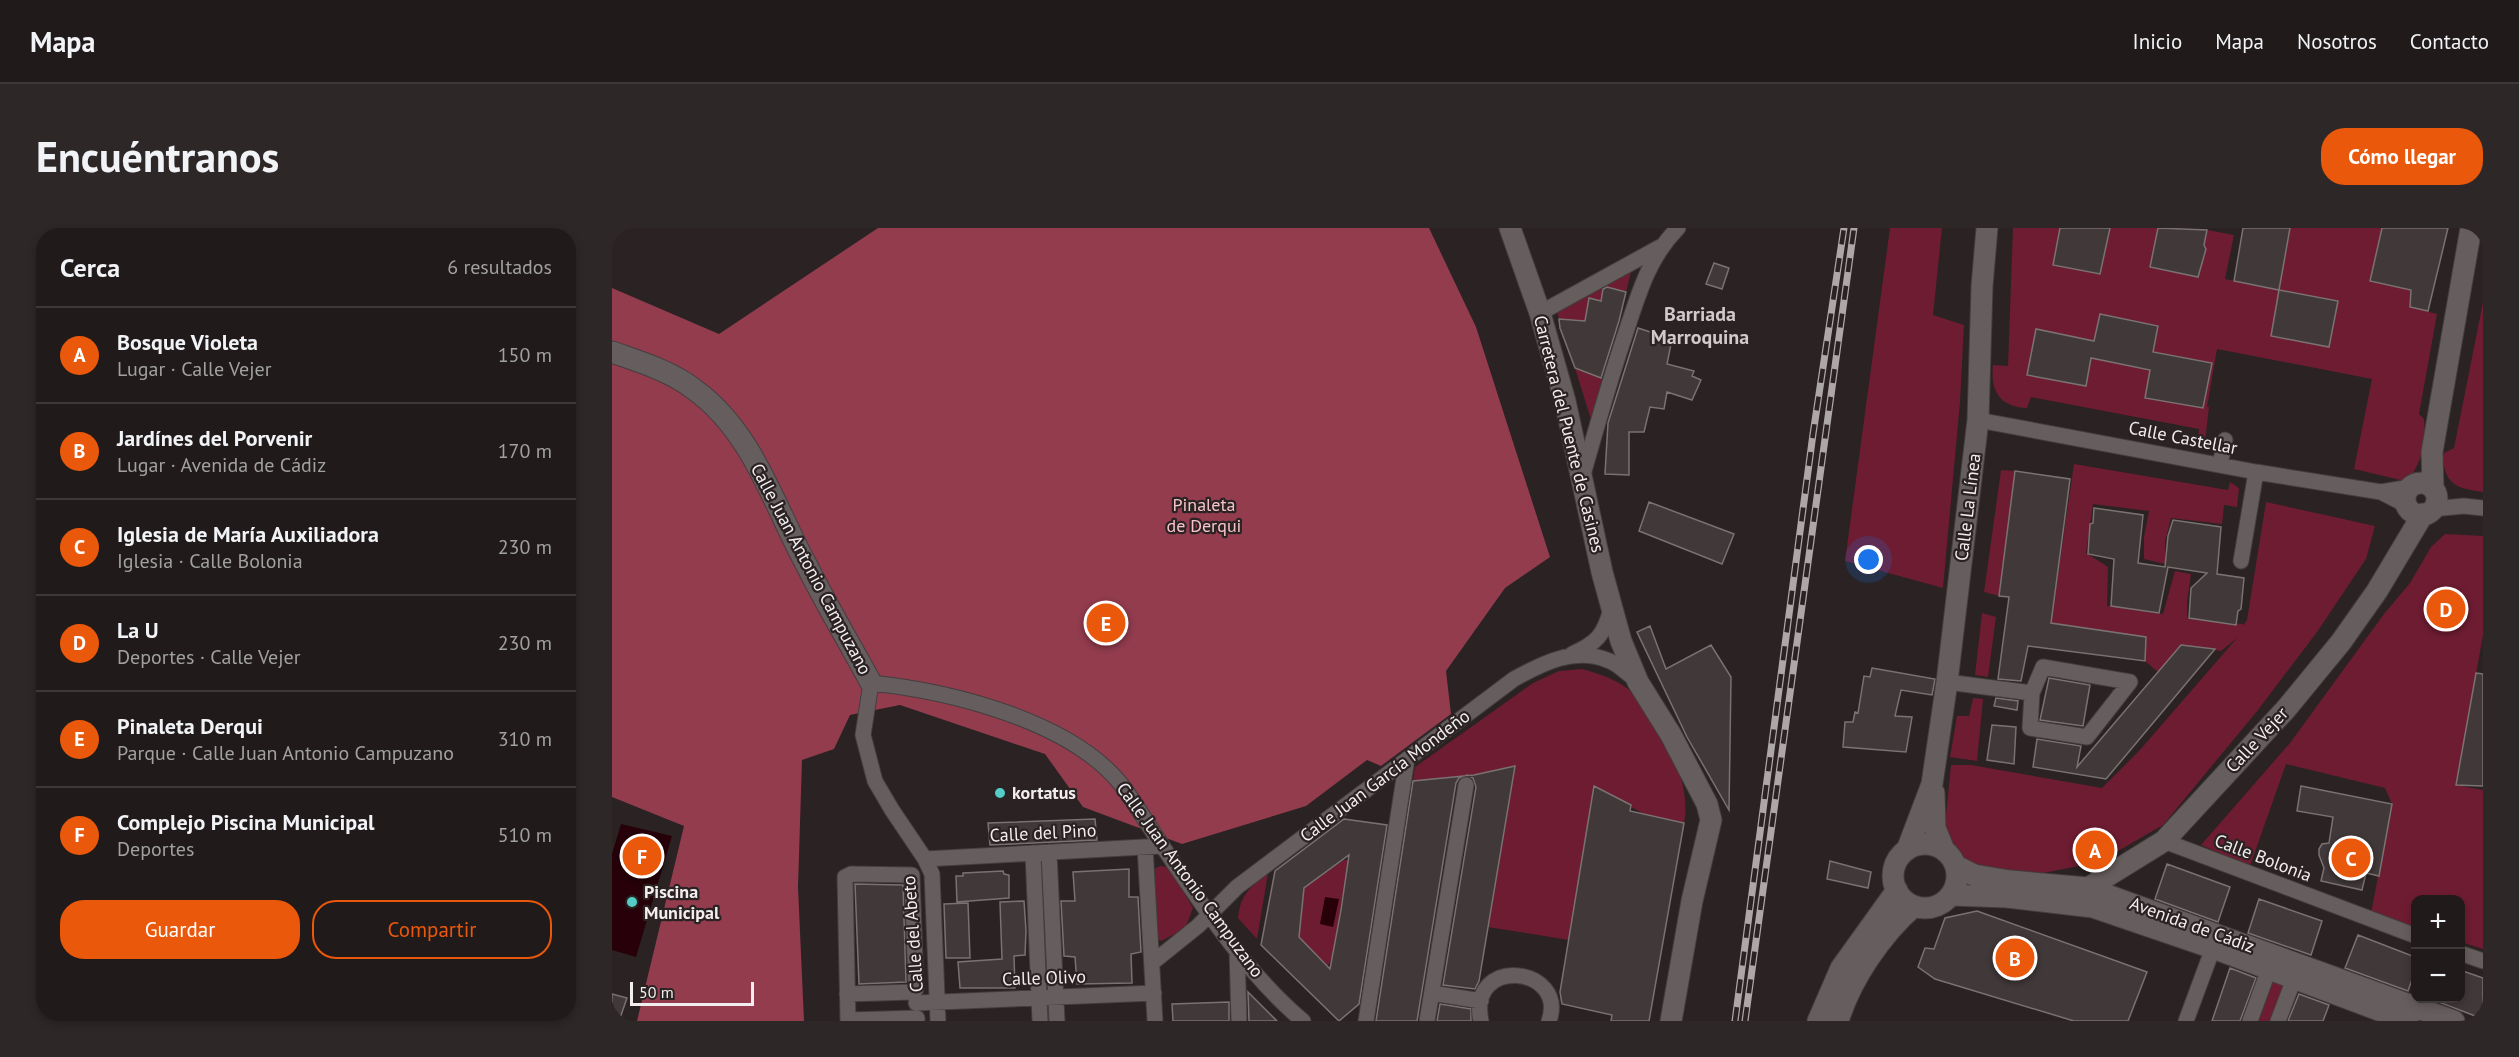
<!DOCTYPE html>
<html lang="es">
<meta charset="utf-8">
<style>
body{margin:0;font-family:"PT Sans",sans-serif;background:#2d2727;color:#f1f3f6}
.controls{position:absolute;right:18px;bottom:18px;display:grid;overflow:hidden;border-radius:12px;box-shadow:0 3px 9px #0003}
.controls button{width:54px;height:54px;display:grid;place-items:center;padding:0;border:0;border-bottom:2px solid #3d3839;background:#201a1a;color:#f1f3f6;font:30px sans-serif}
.scale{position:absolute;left:18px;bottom:15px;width:124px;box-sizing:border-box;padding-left:6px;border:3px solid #f2edee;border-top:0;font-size:16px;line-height:21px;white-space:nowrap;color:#f2edee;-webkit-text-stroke:4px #2a2223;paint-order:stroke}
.you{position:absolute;left:1257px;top:332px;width:21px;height:21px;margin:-15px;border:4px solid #fff;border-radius:50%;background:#1a73e8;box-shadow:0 0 0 9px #1a73e833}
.badge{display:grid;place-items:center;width:39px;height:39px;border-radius:50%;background:#ea580c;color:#fff;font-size:20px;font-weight:700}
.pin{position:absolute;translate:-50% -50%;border:3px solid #fff;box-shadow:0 2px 6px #0006}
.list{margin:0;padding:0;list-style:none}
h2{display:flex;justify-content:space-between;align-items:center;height:78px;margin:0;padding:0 24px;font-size:26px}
h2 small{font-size:20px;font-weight:400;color:#a2a1a2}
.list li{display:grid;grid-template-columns:39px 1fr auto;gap:18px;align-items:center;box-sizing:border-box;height:96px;padding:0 24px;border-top:2px solid #3d3839}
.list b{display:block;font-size:22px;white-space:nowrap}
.list p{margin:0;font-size:20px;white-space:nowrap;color:#a2a1a2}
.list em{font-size:20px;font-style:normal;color:#a2a1a2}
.actions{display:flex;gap:12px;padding:18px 24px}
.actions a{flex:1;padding:14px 0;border:2px solid #ea580c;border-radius:24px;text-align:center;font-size:21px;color:#ea580c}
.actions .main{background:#ea580c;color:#fff}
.map{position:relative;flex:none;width:1871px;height:793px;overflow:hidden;border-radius:24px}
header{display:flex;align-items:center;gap:36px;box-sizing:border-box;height:84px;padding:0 30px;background:#201a1a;border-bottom:2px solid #3d3839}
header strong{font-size:28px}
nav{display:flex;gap:33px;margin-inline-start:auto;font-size:21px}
.intro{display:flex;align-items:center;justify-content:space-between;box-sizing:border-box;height:144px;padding:0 36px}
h1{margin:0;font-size:42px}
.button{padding:15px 27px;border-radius:24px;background:#ea580c;color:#fff;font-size:21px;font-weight:700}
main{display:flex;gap:36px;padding:0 36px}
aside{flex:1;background:#201a1a;border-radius:24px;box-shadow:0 3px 9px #0003}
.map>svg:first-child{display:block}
</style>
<header>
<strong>Mapa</strong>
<nav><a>Inicio</a><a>Mapa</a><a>Nosotros</a><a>Contacto</a></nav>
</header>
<div class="intro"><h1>Encuéntranos</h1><a class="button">Cómo llegar</a></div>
<main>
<aside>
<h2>Cerca<small>6 resultados</small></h2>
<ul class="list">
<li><span class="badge">A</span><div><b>Bosque Violeta</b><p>Lugar · Calle Vejer</p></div><em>150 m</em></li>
<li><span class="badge">B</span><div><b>Jardínes del Porvenir</b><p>Lugar · Avenida de Cádiz</p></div><em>170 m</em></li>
<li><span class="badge">C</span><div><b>Iglesia de María Auxiliadora</b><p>Iglesia · Calle Bolonia</p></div><em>230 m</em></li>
<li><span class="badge">D</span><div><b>La U</b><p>Deportes · Calle Vejer</p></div><em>230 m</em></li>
<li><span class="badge">E</span><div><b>Pinaleta Derqui</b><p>Parque · Calle Juan Antonio Campuzano</p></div><em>310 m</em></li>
<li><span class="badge">F</span><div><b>Complejo Piscina Municipal</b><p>Deportes</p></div><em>510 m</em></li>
</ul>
<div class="actions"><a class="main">Guardar</a><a>Compartir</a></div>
</aside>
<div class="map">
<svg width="1871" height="793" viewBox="0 0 1871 793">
<rect width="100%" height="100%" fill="#2a2223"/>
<path fill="#6e1c31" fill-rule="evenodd" d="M1278,0H1330L1321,87L1352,97L1348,174L1331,360L1233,333Z
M1401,0H1546L1538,39L1585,49L1594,22L1592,17L1595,2L1622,7L1613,51L1667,62L1677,4L1660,0H1770L1758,53L1799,62L1798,79L1825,86L1807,186L1812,191L1814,218L1797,254L1742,241L1760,151L1605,121L1595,179H1597L1593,213H1586L1587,201L1419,169L1415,180C1388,179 1378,163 1381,137L1396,138ZM1667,62L1725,73L1717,119L1659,108Z
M1020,40L1014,64L992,59L989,73L977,70L973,93L947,91L945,83Z
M1871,74V264C1842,260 1833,256 1830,226L1842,220Z
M963,140L990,150L980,195Z
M1462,236L1616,262L1618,254L1627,260L1625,279L1612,277L1610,296L1559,290L1553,314V336L1532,331V309L1537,283L1481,276L1474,325L1496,339L1495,378L1551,386L1563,343L1579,346L1575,374V390L1631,396V398L1635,392L1654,274L1763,298L1754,331L1705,404L1646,482L1551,597L1487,634L1431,645L1372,640L1347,627L1333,597L1339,537H1359L1490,560L1527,523L1625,410L1609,423L1569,417L1546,444L1533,433L1534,409L1395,389L1442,374Z
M1389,242L1403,243L1387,368L1372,364Z
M1833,306L1871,308V407L1844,557L1871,562V721L1849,714L1848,672H1804L1803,699L1759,685L1780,576L1773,560L1674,536L1638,638L1589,617L1678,515L1772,386L1798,355L1819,319Z
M1370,385L1384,389L1376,449L1363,447Z
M970,441C987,446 1002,450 1016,461C1029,471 1066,538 1070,554C1073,567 1075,581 1072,595L1032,586L982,558L957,712L876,699L903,538L862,547L801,553L803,539L921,455L947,443Z
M1361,470L1371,471L1365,533L1338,529L1345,488H1357Z
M732,632H737L720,729L716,738L687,709L692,660Z
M548,638L557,639L581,680L573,701L549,713L544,709L542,641Z
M656,645L645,711L626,690C629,665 638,660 656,645Z
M1658,747L1677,755L1663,793H1641Z"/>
<path fill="#923c4e" d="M266,0H817L864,99L938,329L893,360L834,443L839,486L769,538L755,532L694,578L570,616L471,579L433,526L288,477L238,487L222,521L190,532L186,659L192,793H25L72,598L0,569V60L107,106Z"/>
<path fill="#270009" d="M9,596L60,608L24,729L0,722V626Z
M713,669L727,671L721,699L708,696Z"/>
<path fill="#403839" stroke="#7a7272" stroke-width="1.5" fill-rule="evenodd" d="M1448,0H1498L1488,46L1441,37Z
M1546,0L1595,2L1592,17L1594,21L1586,49L1538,39Z
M1631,0H1678L1667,62L1622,53Z
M1770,0H1836L1816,83L1798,79L1799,62L1758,53Z
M1102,35L1117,40L1110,61L1094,56Z
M995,59L1014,64L1007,93L989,150L963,140L948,100L947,91L973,93L977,70L989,73L991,61Z
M1667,62L1726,73L1717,119L1659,108Z
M1488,86L1546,98L1541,124L1600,135L1591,180L1533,170L1538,142L1479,130L1474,158L1415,147L1424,101L1482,113Z
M1026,100L1060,111L1055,136L1082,143L1080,148L1089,152L1080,172L1055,164L1052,181L1038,179L1032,204H1017V247L993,246L996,195Z
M1403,243L1458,251L1439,395L1534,409L1533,433L1416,418L1409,453L1386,451L1397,369L1387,368Z
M1037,274L1122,306L1110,336L1027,303Z
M1482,280L1531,287L1526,335L1553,339L1556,308L1561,292L1609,299L1605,346L1632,350L1629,381L1626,383L1624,397L1577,390L1579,360L1595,345L1556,339L1547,385L1499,378L1502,331L1476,326L1478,296L1481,295Z
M1038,398L1054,441L1099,417L1119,449L1117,582L1075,509L1025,404Z
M1569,417L1603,421L1494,551L1421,539L1425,511L1469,518L1465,539Z
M1260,440L1323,451L1320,467L1289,462L1283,488L1300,489L1294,524L1231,519L1233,494H1241L1243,484L1246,485L1252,448L1258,449Z
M1864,445L1871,446V558L1844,557Z
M1437,450L1478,457L1471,498L1428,492Z
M1384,470L1406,473L1405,482L1382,478Z
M1380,497L1404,499L1402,536L1375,532Z
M903,538L867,753L863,761L831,757L864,559L861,550L855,547L847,550L844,555L805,793H764L801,553L862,547Z
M982,558L1019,577L1018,583L1072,595L1037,793H999L1000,787L950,776L948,764Z
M1689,558L1780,576L1767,648L1754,645L1750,662L1709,653L1712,640L1707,627V621L1710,616L1717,615L1721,589L1685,583Z
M483,591L485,612L378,617L376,595Z
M732,591L775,597L747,776L727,793L649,717L663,643ZM737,627L729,682L718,741L687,709L692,660Z
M1218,633L1259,644L1256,660L1215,651Z
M1555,636L1618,659L1606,694L1543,671Z
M517,641V669H526L529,724L519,726L520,755L465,756L463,729L452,728L449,673H463L461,644Z
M391,643L392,646L397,647V670L345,674L344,648H351V645Z
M243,656L291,657L294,754L247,756Z
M1647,671L1710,693L1699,727L1636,705Z
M412,673L414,703L413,727L402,728L403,760H348L346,734L390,731L388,674Z
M356,675L358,730H334L332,676Z
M1365,683L1535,744L1516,793H1462L1323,751L1306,739L1313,720L1322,721L1333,690Z
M1746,707L1803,729V743L1796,763L1733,740Z
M1618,740L1644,750L1628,793H1600Z
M1848,742L1871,750V791L1819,771H1848Z
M636,764L665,793H637Z
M0,766L15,770L7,793H0Z
M1687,766L1717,777L1711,793H1676Z
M617,774V793H561L560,776Z
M828,776L859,781V793H825Z"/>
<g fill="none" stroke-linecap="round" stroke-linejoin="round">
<defs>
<path id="street" d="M928,85L1048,19
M1366,192L1644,244L1769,264L1794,277
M1608,237L1613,212
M970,250C984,202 997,154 1013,107C1026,68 1036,30 1066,0
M1769,264L1799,259
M1820,281L1852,278L1871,280
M1629,333L1644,244
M960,426C985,415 992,407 999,381
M1335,454L1420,465L1418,500L1475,509L1518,454L1431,439L1420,465
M1552,613L1804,708
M533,619L543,793
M437,624L445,793
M421,625L428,793
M313,631L550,618
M625,722L627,793
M1848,725L1871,733
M540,735L586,698L625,659L902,451C931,435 962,419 995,432C1006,435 1016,447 1026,453
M820,765L869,773
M235,766L301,764L304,761L300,647L239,646L233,649L236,793
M304,775L542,765
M236,792L305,790V793
M326,793L320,646L313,631L280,582L263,553L251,507L259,455C337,463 456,492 508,555C523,574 535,596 549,616C590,677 634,745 691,793
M754,793L795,531
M815,793L854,557
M869,793C855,727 956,738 937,793
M1574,793L1601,720
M1638,793L1657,741
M1666,793L1682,751"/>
<path id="secondary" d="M898,0L928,85L953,173L990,344L1009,413L1026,454L1059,507L1095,576L1099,592L1080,673L1059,793
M0,124C28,134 59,143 83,162C141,204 162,278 195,338C215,378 238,416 259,455
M1793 271a16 16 0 1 1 32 0a16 16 0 1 1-32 0Z
M1821,261L1820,224L1859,0
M1322,565L1323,600L1332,622
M1281 648a32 32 0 1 1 64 0a32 32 0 1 1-64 0Z
M1295,622L1320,556L1335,454L1366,192L1370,58L1375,0
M1344,638L1362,647L1398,653L1476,660L1842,793
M1339,667L1395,669L1481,679L1601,720L1796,793
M1481,679L1476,660L1552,613L1674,481L1729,414L1765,363L1811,286
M1206,793L1229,740L1285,662
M1226,793C1239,751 1269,707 1302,678"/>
</defs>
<use href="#street" stroke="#433e3e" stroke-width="17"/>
<use href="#secondary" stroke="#433e3e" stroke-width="23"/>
<use href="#street" stroke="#665d5e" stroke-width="15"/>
<use href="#secondary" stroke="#665d5e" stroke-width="21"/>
<defs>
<path id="rail" d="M1123,793L1201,206L1232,0
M1133,793L1242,0"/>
</defs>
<use href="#rail" stroke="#ada7a8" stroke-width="7"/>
<use href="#rail" stroke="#2a2223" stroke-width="4.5" stroke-dasharray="14" stroke-linecap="butt"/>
</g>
<g fill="#54cdc6" stroke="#2a2223" stroke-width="2">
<circle cx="388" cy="565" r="6"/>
<circle cx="20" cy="674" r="6"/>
</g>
<g text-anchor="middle" stroke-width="4.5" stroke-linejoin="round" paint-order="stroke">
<g font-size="18" fill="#f2edee" stroke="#2a2223">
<text transform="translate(957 206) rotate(76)" y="6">Carretera del Puente de Casines</text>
<text transform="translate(1571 210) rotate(11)" y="6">Calle Castellar</text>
<text transform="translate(1356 279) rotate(-83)" y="6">Calle La Línea</text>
<text transform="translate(199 341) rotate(62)" y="6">Calle Juan Antonio Campuzano</text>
<text transform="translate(1645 512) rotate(-47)" y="6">Calle Vejer</text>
<text transform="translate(773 548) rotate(-37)" y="6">Calle Juan García Mondeño</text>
<text transform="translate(431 605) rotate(-3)" y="6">Calle del Pino</text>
<text transform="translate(1651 630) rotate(21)" y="6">Calle Bolonia</text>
<text transform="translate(578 652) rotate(54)" y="6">Calle Juan Antonio Campuzano</text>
<text transform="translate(1580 697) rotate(20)" y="6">Avenida de Cádiz</text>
<text transform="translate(301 706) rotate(-94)" y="6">Calle del Abeto</text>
<text transform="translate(432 750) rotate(-2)" y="6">Calle Olivo</text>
</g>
<g font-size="18" fill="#f6c3c9" stroke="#2a2223">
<text x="592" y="283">Pinaleta<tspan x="592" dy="21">de Derqui</tspan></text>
</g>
<g font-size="18" font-weight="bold" fill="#f2edee" stroke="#2a2223" text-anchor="start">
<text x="400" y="571">kortatus</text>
<text x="32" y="670">Piscina<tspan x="32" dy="21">Municipal</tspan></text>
</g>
<g font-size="20" font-weight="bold" fill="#d3c9ca" stroke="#2a2223">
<text x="1088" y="93">Barriada<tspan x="1088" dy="23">Marroquina</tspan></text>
</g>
</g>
</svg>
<div class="controls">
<button>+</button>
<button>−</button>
</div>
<div class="scale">50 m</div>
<div class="you"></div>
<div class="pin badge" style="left:1483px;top:622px">A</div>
<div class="pin badge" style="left:1403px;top:730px">B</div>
<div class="pin badge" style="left:1739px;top:630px">C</div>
<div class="pin badge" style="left:1834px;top:381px">D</div>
<div class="pin badge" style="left:494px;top:395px">E</div>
<div class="pin badge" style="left:30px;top:628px">F</div>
</div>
</main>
